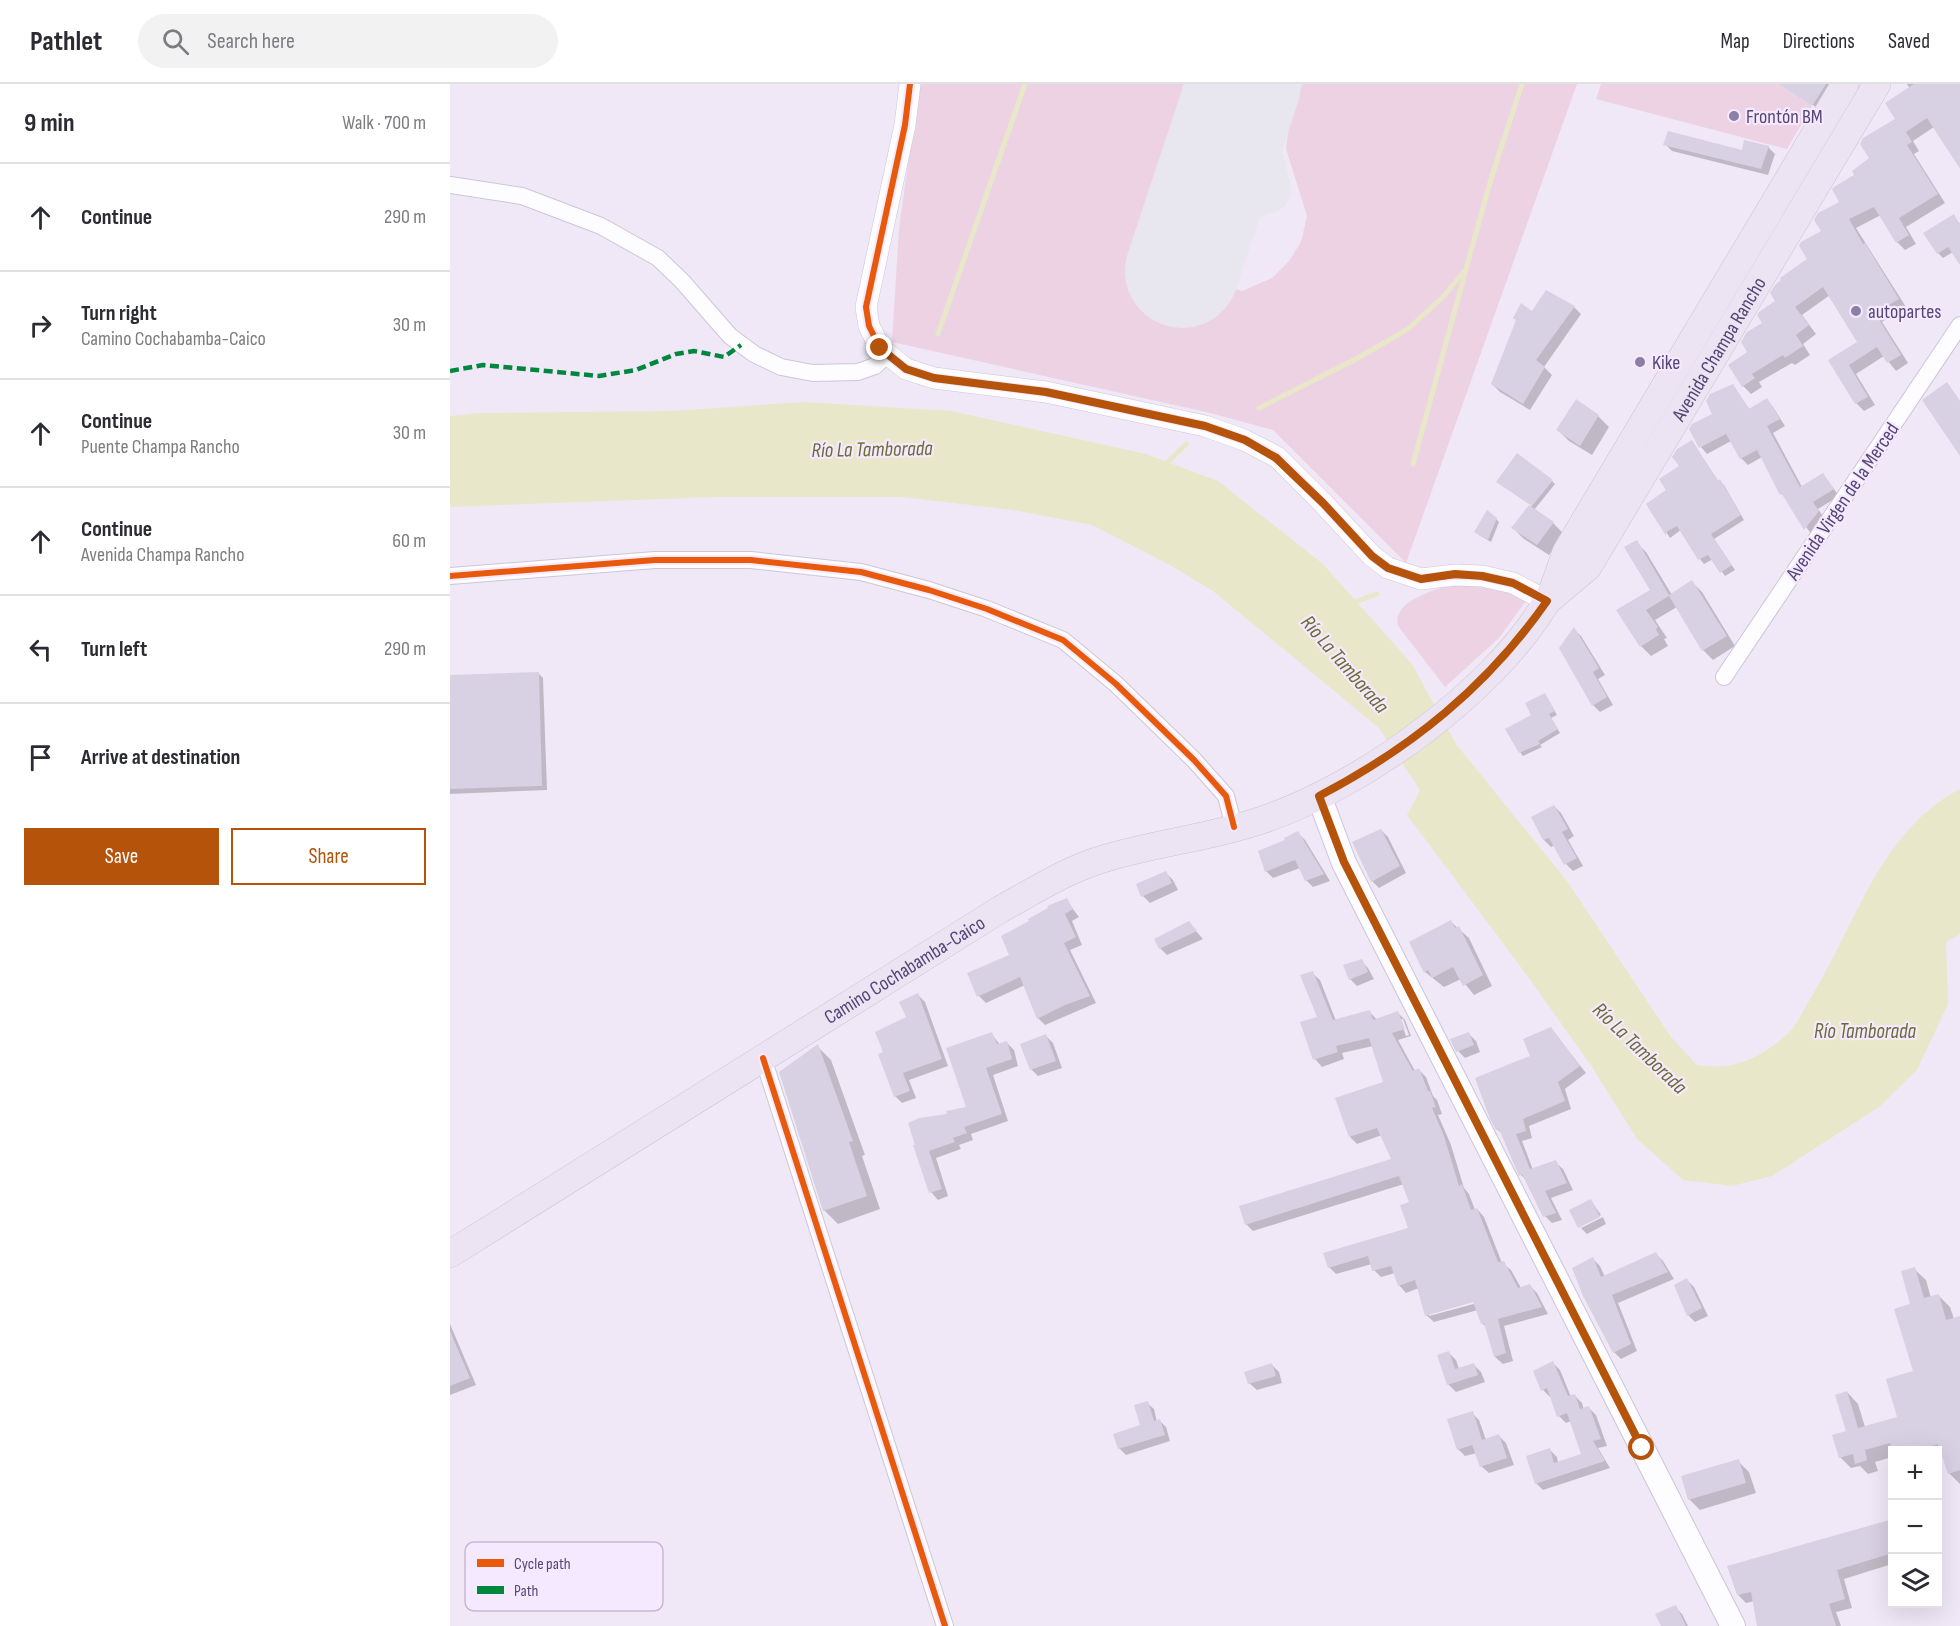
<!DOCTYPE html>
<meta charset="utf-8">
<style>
body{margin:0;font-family:"Sofia Sans Condensed",sans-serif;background:#f2f2f3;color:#2b2b33}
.controls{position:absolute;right:18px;bottom:18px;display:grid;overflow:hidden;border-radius:0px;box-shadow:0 6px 24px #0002}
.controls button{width:54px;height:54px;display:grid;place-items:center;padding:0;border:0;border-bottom:2px solid #e1e1e2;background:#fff;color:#2b2b33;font:30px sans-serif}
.stop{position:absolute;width:18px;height:18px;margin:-14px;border:4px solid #b45309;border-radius:50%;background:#fff}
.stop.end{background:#b45309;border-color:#fff;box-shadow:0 2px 6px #0008}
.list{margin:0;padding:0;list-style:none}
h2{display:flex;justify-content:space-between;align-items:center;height:78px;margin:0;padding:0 24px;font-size:26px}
h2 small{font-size:20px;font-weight:400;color:#7c7c81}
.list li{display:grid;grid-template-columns:39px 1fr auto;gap:18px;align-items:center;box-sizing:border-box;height:108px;padding:0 24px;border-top:2px solid #e1e1e2}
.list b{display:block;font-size:22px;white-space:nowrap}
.list p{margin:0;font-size:20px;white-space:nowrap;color:#7c7c81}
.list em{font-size:20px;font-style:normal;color:#7c7c81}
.actions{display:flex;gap:12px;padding:18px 24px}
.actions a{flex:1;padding:14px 0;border:2px solid #b45309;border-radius:0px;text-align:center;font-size:21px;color:#b45309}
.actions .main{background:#b45309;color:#fff}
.icon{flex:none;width:33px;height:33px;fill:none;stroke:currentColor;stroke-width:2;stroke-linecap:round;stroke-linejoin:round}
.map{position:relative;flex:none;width:1510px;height:1542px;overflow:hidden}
header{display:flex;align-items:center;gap:36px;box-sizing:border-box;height:84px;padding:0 30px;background:#fff;border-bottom:2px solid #e1e1e2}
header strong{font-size:28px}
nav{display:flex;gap:33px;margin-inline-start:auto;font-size:21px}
.search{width:420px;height:54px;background:#f2f2f3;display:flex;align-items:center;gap:15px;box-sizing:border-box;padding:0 21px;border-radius:33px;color:#7c7c81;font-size:22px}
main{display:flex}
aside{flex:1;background:#fff}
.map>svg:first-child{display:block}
</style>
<header>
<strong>Pathlet</strong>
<div class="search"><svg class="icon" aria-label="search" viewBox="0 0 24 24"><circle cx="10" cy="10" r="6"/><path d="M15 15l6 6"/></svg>Search here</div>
<nav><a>Map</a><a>Directions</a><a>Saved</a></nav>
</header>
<main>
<aside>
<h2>9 min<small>Walk · 700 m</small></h2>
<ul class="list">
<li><svg class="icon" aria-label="ahead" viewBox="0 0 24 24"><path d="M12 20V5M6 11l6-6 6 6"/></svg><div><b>Continue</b></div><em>290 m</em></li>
<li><svg class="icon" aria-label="right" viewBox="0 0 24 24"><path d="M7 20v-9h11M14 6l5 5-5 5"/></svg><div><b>Turn right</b><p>Camino Cochabamba-Caico</p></div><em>30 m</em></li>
<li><svg class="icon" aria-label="ahead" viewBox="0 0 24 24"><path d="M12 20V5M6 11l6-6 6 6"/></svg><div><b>Continue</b><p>Puente Champa Rancho</p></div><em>30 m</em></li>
<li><svg class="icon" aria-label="ahead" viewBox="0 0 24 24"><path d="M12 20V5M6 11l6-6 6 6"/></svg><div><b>Continue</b><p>Avenida Champa Rancho</p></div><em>60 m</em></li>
<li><svg class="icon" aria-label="left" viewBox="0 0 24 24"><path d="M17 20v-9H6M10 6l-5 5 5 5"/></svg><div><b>Turn left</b></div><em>290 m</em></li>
<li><svg class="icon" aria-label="arrive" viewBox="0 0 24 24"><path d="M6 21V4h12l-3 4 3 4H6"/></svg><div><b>Arrive at destination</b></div></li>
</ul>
<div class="actions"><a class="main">Save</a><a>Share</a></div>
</aside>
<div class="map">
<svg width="1510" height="1542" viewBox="0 0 1510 1542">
<rect width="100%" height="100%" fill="#f0e8f7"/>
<path fill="#edd2e4" d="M469,0H734L680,171L792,207L822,194L839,177L851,158L857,132L836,65L839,40L852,0H1127L956,479L823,346L756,328L442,258L449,145Z
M1151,0H1328L1362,22L1337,65L1146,15Z
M1008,498L1057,504L1074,514L1075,518L1049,554L995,603L948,542C941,516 989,505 1008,498Z"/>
<path fill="#e8e7ca" d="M354,318L502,327L696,370L768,397L873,480L962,580L1006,660L1117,797L1221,953L1247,981C1256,982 1266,983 1275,982C1298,980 1326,963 1342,945C1350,935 1356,921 1363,910C1407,838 1430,747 1510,705V850L1496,858L1498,920L1467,986L1429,1023L1322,1092L1282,1102L1233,1096L1187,1055L1140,980L1076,890L957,731L970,706L929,644L763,507L718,480L642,441L563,426L452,413H265L0,423V332L31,329L222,327Z"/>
<path fill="#0003" fill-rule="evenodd" d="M1329,0H1380L1366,23Z
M1457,0H1510V75L1484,43L1463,57L1469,67L1464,70L1495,119L1456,143L1466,160L1455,166L1447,158L1431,131L1406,144L1456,223L1432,238L1458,279L1446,287L1434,272L1406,290L1425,321L1414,327L1406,319L1380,276L1409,258L1380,211L1352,231L1366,250L1353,260L1360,271L1345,281L1342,279L1309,298L1312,303L1301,310L1293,302L1299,268L1328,217L1359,176L1406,91L1421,75L1447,35L1460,5Z
M1215,60L1293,68L1318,63L1325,70L1318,91L1222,67Z
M1503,132L1510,140V178L1503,168L1493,174L1488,169Z
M1124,223L1131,230L1094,283L1102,291L1080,326L1050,308L1042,300L1083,229Z
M1282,302L1300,326L1317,316L1323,323L1335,342L1323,349L1352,403L1373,390L1389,412L1368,425L1375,435L1362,451L1332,410L1312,373L1298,381L1291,374L1281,357L1257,370L1251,363L1264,331Z
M1126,317L1148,332L1159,343L1142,371L1119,357L1108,346Z
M1242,358L1269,398L1274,401L1294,436L1264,455L1285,486L1275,492L1263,475L1254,480L1250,475L1231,446L1220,454L1198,421L1218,407Z
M1102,397L1105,400L1084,426L1103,439L1114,450L1099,471L1074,455L1063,444Z
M1046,435L1049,438L1041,458L1029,451Z
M1186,458L1196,468L1222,511L1242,498L1252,508L1285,562L1263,576L1253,566L1227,523L1205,536L1217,554L1214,555L1218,562L1201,572L1191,562L1168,527L1202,506Z
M1124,546L1131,552L1155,591L1148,595L1163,621L1150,628L1143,621Z
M88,589L93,594L97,706L0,710V592Z
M1095,611L1107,631L1101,634L1110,649L1090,661L1092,663L1073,672L1070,668L1083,632Z
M1104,722L1111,729L1124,752L1118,756L1133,782L1123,787L1116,780L1105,761L1101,763L1094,756Z
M931,746L938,753L956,789L929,804L922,797Z
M848,749L855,756L880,797L863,803L856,796L850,784L823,794L816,787L838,757Z
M716,789L723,796L728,806L700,819L693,812L688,800Z
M616,816L629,833L622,837L632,861L620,866L646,919L595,941L588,934L575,901L536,919L529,912L561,872Z
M1001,838L1019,854L1042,902L1024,911L1011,895L994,903L975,888Z
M745,846L753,855L717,871L710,864Z
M911,877L918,884L924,895L907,902L900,895Z
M862,889L870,896L886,937L919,927L927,936L948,929L955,936L961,952L948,956L965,987L969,986L976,993L983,1012L987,1016L992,1030L988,1031L1001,1061L1014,1104L1019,1110L1025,1126L1027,1125L1034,1133L1052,1179L1061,1186L1071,1204L1080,1202L1087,1209L1098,1230L1054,1242L1063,1277L1053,1280L1045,1273L1036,1243L1032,1239L1028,1226L984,1238L976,1231L969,1204L956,1209L949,1201L945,1189L931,1193L924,1186L922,1180L886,1190L879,1183L960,1145L961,1119L954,1100L803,1147L796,1140L943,1076L932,1051L907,1060L900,1053L935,999L923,962L892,969L894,975L872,983L865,975L869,933ZM950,935H953L959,951L956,952ZM1030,1215L1031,1218L979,1232V1229Z
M468,911L475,918L498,982L459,996L466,1014L452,1019L445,1012L459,933Z
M1101,945L1136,989L1115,1005L1121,1025L1079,1042L1082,1054L1072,1057L1083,1086L1105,1078L1113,1085L1123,1106L1101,1114L1112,1136L1102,1139L1095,1132L1078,1098L1071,1091L1054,1051L1047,1045L1082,973Z
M541,949L550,961L557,959L564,966L568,982L543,991L558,1037L521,1050L523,1056L509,1061L511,1065L486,1074L498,1112L488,1116L481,1108L465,1062L499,1031L518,1024Z
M1019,950L1026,957L1030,968L1015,974L1008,967Z
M596,952L603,959L612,984L588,992L581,985Z
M367,962L381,976L415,1071L412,1072L430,1125L388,1140L374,1126Z
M1141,1117L1151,1131L1130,1141V1143L1121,1126Z
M1153,1133L1156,1140L1137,1150L1131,1144Z
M1206,1170L1213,1177L1224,1195L1168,1219L1187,1267L1171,1275L1164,1268L1143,1175L1150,1182L1155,1193Z
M1464,1185L1476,1196L1481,1214L1489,1212L1500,1223L1504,1235L1510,1233V1400L1499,1389L1494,1373L1488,1374V1366H1442V1373L1425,1378L1428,1387L1418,1390L1410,1382L1401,1384L1390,1373L1398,1348L1397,1308L1408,1320L1415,1343L1449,1334L1465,1288L1462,1221Z
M1237,1196L1244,1203L1258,1232L1245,1238L1238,1231Z
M0,1240L26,1301L0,1311Z
M999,1269L1006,1276L1009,1285L1024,1281L1031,1288L1035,1298L1006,1308L998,1300Z
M1103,1279L1110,1286L1121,1313L1124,1311L1132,1319L1134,1326L1139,1324L1146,1331L1157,1362L1148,1364L1160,1384L1093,1406L1086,1399L1100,1366L1107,1373L1108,1379L1133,1371L1121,1337L1116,1339L1109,1332L1102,1312L1100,1313L1093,1306Z
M822,1281L829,1288L832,1299L807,1306L799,1299Z
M697,1319L704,1325L707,1338L710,1337L716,1343L720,1357L676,1371L669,1364L692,1342Z
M1022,1329L1029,1336L1036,1356L1049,1352L1056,1359L1064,1381L1039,1389L1031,1382L1027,1369L1015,1372L1008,1365Z
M1288,1377L1299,1388L1306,1409L1250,1426L1239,1415Z
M1442,1436V1480L1394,1495L1402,1524L1386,1528L1391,1542H1310L1305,1517L1296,1519L1288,1511Z
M1225,1523L1232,1530L1238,1542H1213Z"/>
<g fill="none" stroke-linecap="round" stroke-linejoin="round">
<path stroke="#e8e7ca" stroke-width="5" d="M488,250L575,0
M809,324L908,274L958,245L993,213L1016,185L1041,95L1072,0
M963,380L1015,189
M714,382L736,360
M900,520L927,510"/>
<path stroke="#e8e6ee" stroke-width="45" d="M794,115L819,106L796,15L798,0"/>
<path stroke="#e8e6ee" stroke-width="114" d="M732,187L794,0"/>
</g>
<path fill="#d8d0e3" d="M1328,0H1376L1362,22Z
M1464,0H1510V85L1477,34L1456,48L1462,58L1457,61L1488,110L1449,134L1459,151L1446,159L1424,123L1399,135L1413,160L1415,159L1449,215L1425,229L1451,271L1437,279L1427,263L1399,281L1418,313L1405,320L1378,276L1407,258L1373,203L1345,223L1359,241L1346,251L1353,262L1335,274L1333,271L1302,290L1305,294L1292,303L1278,281L1297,268L1291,258L1297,248L1312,239L1307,231L1309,228L1325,217L1320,209L1325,201L1331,196L1330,194L1357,175L1349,162L1351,158L1371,147L1364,136L1368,129L1389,118L1382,105L1384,103L1404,91L1402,87L1419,74L1410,60L1413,54L1445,35L1435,19Z
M1218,47L1292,66L1294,56L1319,62L1311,85L1213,61Z
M1504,130L1510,141V181L1498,163L1487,170L1473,149Z
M1096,206L1125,222L1086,276L1095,283L1073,320L1041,300L1066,236L1063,234L1071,219L1082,227Z
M1497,298L1510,317V372L1472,316Z
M1283,300L1299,325L1317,314L1330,335L1317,342L1350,403L1373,389L1384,405L1363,418L1369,427L1354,446L1332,410L1330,411L1307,366L1290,375L1276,350L1249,364L1239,345L1242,340L1262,330L1256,317L1260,310Z
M1126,315L1149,331L1130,362L1106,346Z
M1242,356L1268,397L1270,395L1291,431L1261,450L1282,481L1270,489L1258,471L1248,476L1227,442L1216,448V452L1196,420L1216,406L1209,395L1229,382L1222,373L1227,365Z
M1067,369L1103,396L1082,422L1046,398Z
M1079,421L1104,438L1087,461L1061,444Z
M1037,426L1047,434L1038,456L1024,448Z
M1187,456L1219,511L1242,496L1277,552L1252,567L1219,512L1196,526L1208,543L1206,545L1209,551L1190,563L1166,526L1200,506L1174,463Z
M1124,543L1149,584L1143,588L1157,613L1142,622L1109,564Z
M89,588L92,702L0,705V591Z
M1095,609L1105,627L1099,630L1108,645L1088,657L1090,660L1069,669L1055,645L1081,631L1075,619Z
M1104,721L1118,745L1112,748L1127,774L1114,781L1099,754L1093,756L1081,733Z
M931,745L950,782L921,798L902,758Z
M848,747L874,790L855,797L845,776L815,788L808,767L835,756L834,754Z
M716,787L722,799L691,813L686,800Z
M617,814L623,825L615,830L626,853L614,859L640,912L615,921L587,935L570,893L527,913L517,889L559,871L551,852L579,837L578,835L598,824L597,822Z
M1001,836L1005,844L1009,842L1033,891L1013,902L1003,883L982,894L978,886L974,889L959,858Z
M739,837L747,847L709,865L704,855Z
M912,875L918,888L899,896L893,881Z
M863,887L883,936L920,926L923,936L948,927L955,945L942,949L963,987L969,984L978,1007H980L986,1023L982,1024L994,1052L1009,1102L1012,1100L1021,1126L1027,1124L1048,1178L1054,1177L1068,1204L1080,1200L1092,1223L1048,1235L1056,1269L1044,1273L1034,1239L1031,1240L1023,1218L975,1232L965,1196L948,1202L941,1182L922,1187L918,1172L878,1184L873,1169L958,1144L950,1121L959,1118L949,1092L795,1141L789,1122L941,1075L927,1044L899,1053L885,1014L933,998L919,954L886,962L888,968L863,976L850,938L867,933L850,891Z
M468,909L492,975L453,989L460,1007L444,1013L428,970L433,968L425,948L456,933L449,918Z
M1101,943L1130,982L1108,998L1115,1017L1073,1035L1076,1047L1066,1050L1080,1085L1106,1076L1117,1099L1095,1107L1106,1129L1093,1133L1072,1090L1069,1092L1066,1085L1049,1045L1046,1046L1040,1035L1025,994L1080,972L1073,955Z
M542,948L547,960L557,957L562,975L536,984L552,1030L514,1043L517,1049L503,1054L505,1058L479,1067L492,1105L479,1109L463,1061H465L458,1039L469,1034L497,1030L496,1027L516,1023L496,964Z
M1019,948L1024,961L1006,968L1000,955Z
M596,950L606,977L580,986L570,960Z
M368,960L403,1057L399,1058L417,1112L373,1127L329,988Z
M1141,1115L1150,1133L1128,1144L1119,1126Z
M1206,1168L1218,1188L1162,1211L1181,1260L1163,1269L1133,1212L1122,1184L1143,1173L1151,1193Z
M1465,1183L1474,1214L1489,1210L1496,1236L1510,1232V1386L1498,1390L1488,1360L1466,1366H1442L1440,1359L1415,1366L1417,1376L1405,1380L1403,1370L1389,1374L1382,1351L1396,1347L1385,1311L1397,1307L1408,1344L1447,1333L1436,1295L1463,1287L1444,1225L1460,1220L1451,1187Z
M1237,1194L1252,1224L1237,1232L1224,1201Z
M0,1247L20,1294L0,1302Z
M999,1267L1005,1285L1024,1279L1028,1291L997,1301L987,1271Z
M1103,1277L1118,1312L1125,1310L1130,1325L1139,1322L1151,1355L1143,1357L1155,1377L1085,1400L1076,1372L1100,1364L1104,1379L1131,1370L1117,1329L1107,1333L1097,1304L1091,1307L1083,1287Z
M822,1279L826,1292L798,1300L794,1288Z
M698,1317L704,1337L710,1335L715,1351L668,1365L663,1350L690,1341L684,1321Z
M1023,1327L1032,1356L1049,1350L1057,1374L1030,1383L1022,1361L1007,1366L997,1335Z
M1289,1375L1296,1399L1238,1416L1231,1392Z
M1443,1435V1469L1387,1486L1395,1515L1379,1520L1386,1542H1307L1301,1508L1287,1511L1277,1482Z
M1226,1521L1236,1542H1211L1205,1530Z"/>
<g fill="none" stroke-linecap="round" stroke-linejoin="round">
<defs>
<path id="minor" d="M0,101L72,112L151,142L208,174L232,197L280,252L304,270L331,283L363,289L408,288L425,282L438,270
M0,492L205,476H301L411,488L479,506L537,525L613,556L666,600L744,676L776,712L784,743
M1274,593L1510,241
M313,974L495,1542"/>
<path id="tertiary" d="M460,0L455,41L416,223L419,242L430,264L456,285L484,294L596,308L755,342L794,356L827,373L873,419L922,472L938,484L971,495L1005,491L1032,492L1063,499L1097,517"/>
<path id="secondary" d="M869,712L894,779L1283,1542"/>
<g id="primary">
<path id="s1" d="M1100,515L1138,483L1427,0"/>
<path id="s2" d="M0,1170L551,825C584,807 616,786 653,775C704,759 760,754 812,736C911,703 1042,609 1096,519C1105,504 1110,484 1116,468L1395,0"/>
</g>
</defs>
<use href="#minor" stroke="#cdc6d8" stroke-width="18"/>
<use href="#tertiary" stroke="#cdc6d8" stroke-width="22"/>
<use href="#secondary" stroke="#ccc4d8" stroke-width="26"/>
<use href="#primary" stroke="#cac4d6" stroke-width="28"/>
<use href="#minor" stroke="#fdfcfe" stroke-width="16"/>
<use href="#tertiary" stroke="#fdfcfe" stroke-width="21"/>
<use href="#secondary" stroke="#fdfcfe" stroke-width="24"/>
<use href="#primary" stroke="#ece4f2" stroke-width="27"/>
<path stroke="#00873e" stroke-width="4.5" stroke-dasharray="9 4.5" stroke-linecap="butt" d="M0,287L33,281L149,292L186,286L226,270L244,267L274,273L291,261"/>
<defs>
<path id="cycleway" d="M460,0L455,41L416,223L419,242L430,264L456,285L484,294L596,308L755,342L794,356L827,373L873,419L922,472L938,484L971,495L1005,491L1032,492L1063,499L1097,517
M0,492L205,476H301L411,488L479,506L537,525L613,556L666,600L744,676L776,712L784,743
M313,974L495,1542"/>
</defs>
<use href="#cycleway" stroke="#f5e9ff" stroke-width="10"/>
<use href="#cycleway" stroke="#e8590c" stroke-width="6"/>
</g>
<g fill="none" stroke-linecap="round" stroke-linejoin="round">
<path stroke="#b45309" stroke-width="8" d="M430,264L456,285L484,294L596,308L755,342L795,356L826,374L873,419L922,472L938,484L971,495L1005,490L1032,492L1063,499L1097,517C1037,603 961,664 869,712L894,778L1192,1364"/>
</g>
<g fill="#8b7fa3" stroke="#f5e9ff" stroke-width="2">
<circle cx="1284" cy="32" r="6"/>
<circle cx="1406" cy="227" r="6"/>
<circle cx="1190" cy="278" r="6"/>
</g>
<g text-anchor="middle" stroke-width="4.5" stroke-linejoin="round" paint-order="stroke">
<g font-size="20" fill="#544776" stroke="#f5e9ff" text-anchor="start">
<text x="1296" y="39">Frontón BM</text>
<text x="1418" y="234">autopartes</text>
<text x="1202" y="285">Kike</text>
</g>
<g font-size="20" fill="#544776" stroke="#f5e9ff">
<text dy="7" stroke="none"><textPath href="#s1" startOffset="304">Avenida Champa Rancho</textPath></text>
<text transform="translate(1392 417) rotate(-56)" y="7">Avenida Virgen de la Merced</text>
<text dy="7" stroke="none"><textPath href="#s2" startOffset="536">Camino Cochabamba-Caico</textPath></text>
</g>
<g font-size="21" font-style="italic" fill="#696e35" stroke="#f5e9ff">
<text transform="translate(422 365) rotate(-1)" y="7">Río La Tamborada</text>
<text transform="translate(895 580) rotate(49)" y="7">Río La Tamborada</text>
<text x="1415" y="954">Río Tamborada</text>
<text transform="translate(1190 964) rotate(44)" y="7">Río La Tamborada</text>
</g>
</g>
<rect x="15" y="1458" width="198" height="69" rx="9" fill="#f5e9ff" stroke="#c5b8d6" stroke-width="1.5"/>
<rect x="27" y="1475" width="27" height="8" fill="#e8590c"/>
<rect x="27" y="1502" width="27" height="8" fill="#00873e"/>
<g font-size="16" fill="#544776">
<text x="64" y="1485">Cycle path</text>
<text x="64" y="1512">Path</text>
</g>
</svg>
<div class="controls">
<button>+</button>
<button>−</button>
<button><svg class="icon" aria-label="layers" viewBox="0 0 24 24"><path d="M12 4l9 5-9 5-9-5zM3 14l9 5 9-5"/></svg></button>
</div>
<div class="stop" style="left:1192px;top:1364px"></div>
<div class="stop end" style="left:430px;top:264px"></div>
</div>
</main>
